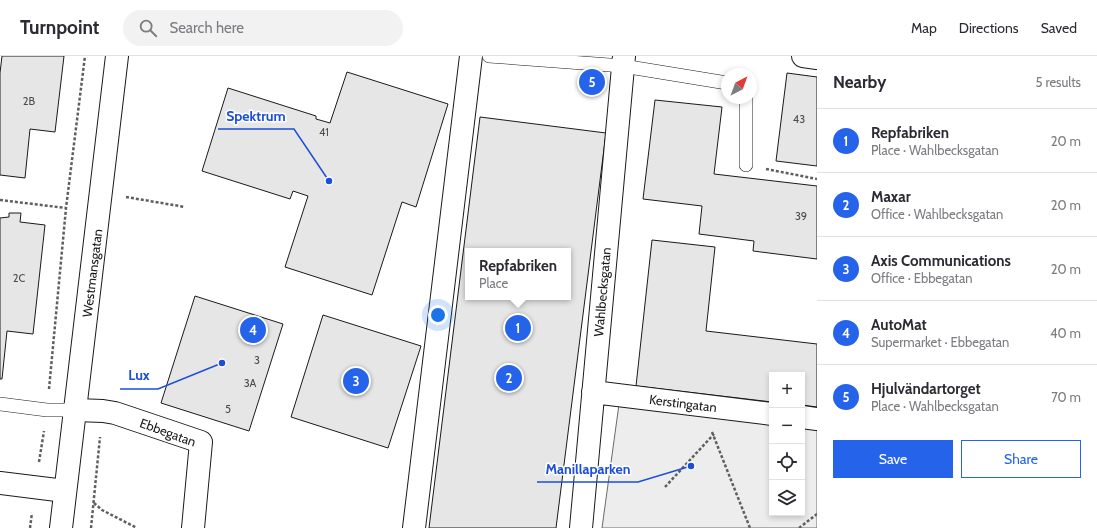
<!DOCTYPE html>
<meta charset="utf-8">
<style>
body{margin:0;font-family:Cabin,sans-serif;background:#f2f2f3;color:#2b2b33}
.controls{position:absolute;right:12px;bottom:12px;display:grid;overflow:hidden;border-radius:0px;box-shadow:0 2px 6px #0003}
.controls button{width:36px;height:36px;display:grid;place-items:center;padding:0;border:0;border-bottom:1px solid #e1e1e2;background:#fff;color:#2b2b33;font:20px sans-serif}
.compass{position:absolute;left:721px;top:12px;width:36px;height:36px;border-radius:50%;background:#fff;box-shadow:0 2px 6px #0003;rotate:41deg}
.you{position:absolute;left:438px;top:259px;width:14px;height:14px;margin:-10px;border:3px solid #fff;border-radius:50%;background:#1a73e8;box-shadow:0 0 0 6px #1a73e833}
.badge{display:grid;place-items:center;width:26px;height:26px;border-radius:50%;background:#2563eb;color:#fff;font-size:13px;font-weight:700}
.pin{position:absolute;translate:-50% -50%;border:2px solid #fff;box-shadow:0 1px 4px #0006}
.popup{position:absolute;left:465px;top:192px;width:106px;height:52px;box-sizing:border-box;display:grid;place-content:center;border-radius:0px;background:#fff;filter:drop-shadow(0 1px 3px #0005);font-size:13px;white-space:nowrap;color:#7c7c81}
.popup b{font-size:15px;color:#2b2b33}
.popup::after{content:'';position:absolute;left:50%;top:100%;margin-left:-8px;border:8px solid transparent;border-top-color:#fff}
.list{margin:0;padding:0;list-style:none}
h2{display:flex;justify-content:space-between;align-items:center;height:52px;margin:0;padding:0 16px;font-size:17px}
h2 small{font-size:13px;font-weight:400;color:#7c7c81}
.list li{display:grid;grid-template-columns:26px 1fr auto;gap:12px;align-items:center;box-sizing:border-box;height:64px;padding:0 16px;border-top:1px solid #e1e1e2}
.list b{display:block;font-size:15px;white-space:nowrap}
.list p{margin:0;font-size:13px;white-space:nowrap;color:#7c7c81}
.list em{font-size:13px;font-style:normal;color:#7c7c81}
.actions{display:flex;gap:8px;padding:12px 16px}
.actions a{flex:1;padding:9px 0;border:1px solid #2563eb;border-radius:0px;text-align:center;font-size:14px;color:#2563eb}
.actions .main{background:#2563eb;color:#fff}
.icon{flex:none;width:22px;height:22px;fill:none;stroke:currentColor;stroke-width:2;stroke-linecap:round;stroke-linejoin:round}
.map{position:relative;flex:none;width:817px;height:472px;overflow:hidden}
header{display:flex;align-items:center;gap:24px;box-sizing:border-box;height:56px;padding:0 20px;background:#fff;border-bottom:1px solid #e1e1e2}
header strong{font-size:19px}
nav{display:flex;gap:22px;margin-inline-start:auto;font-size:14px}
.search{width:280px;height:36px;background:#f2f2f3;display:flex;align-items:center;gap:10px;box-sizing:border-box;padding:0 14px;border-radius:22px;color:#7c7c81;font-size:15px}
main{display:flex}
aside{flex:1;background:#fff}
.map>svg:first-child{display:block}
</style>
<header>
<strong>Turnpoint</strong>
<div class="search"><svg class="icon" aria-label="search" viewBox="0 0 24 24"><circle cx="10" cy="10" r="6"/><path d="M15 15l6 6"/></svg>Search here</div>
<nav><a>Map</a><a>Directions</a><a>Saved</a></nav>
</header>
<main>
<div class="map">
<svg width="817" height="472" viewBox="0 0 817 472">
<rect width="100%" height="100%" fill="#fff"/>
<path fill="#ededed" stroke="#6a6a6a" d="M620,341L772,358V457H802V361L817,363V472H602Z"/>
<path fill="#e6e6e6" stroke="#1a1a1a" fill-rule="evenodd" d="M2,0H64L55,76L30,73L25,122L0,119V17Z
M347,16L448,48L416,151L402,146L372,239L285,211L308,140L293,135L290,143L202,115L228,32L316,60V63L330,67Z
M787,17L817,21V110L776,105Z
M655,44L722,51L714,118L817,130V203L753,195L754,185L699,178L702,150L643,143Z
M480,61L606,77L556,472H429ZM468,195H568V241H468Z
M9,157H21L20,166L45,169L33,278L7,275L2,323H0V162L9,161Z
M652,184L715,191L706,275L817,288V351L802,349V319H772V346L636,330Z
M195,240L283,268L249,375L161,347Z
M323,259L421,290L388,392L291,361Z"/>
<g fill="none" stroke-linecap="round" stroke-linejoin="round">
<defs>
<path id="lane" d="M489,0L623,10L727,27
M746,109V42
M0,348L47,354H76"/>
<path id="street" d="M803,0L817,2
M593,336L772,358
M76,354L103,355L115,357L201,386L193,472
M802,361L817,363
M0,427L65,435
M414,472L471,0
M581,472L624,0"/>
<path id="secondary" d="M61,472L117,0"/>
</defs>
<use href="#lane" stroke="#1a1a1a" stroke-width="14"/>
<use href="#street" stroke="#1a1a1a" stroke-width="24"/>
<use href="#secondary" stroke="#1a1a1a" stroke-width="24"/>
<path stroke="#5f5f5f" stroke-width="2.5" stroke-dasharray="3 2" stroke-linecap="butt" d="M766,113L817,123
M126,141L185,151
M0,144L66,152
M49,333L66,152L85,0
M712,376L750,472
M39,406L44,375
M665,431L714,378
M94,447L102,454L137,472
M30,472L32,457
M91,472L100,381
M799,472L817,458"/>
<use href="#lane" stroke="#fff" stroke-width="13"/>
<use href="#street" stroke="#fff" stroke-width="22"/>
<use href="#secondary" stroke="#fff" stroke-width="22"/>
</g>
<g text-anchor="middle" stroke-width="3" stroke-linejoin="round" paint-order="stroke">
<g font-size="11" fill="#4d4d4d">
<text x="29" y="49">2B</text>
<text x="799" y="67">43</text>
<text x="324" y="80">41</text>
<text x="801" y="164">39</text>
<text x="19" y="226">2C</text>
<text x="257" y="308">3</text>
<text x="250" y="331">3A</text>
<text x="228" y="357">5</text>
</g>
<g font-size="13" fill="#1a1a1a" stroke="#fff">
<text transform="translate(92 217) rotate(-83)" y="5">Westmansgatan</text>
<text transform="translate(602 236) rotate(-85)" y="5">Wahlbecksgatan</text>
<text transform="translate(683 347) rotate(7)" y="5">Kerstingatan</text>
<text transform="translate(168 376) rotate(20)" y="5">Ebbegatan</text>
</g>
</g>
<path fill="none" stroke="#1d4ed8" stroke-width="1.5" d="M329 125L294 73H218M222 307L158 333H120M691 410L638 426H537"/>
<g fill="#1d4ed8" stroke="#fff" stroke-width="1.5">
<circle cx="329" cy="125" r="4"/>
<circle cx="222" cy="307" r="4"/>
<circle cx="691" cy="410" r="4"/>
</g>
<g font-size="14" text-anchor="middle" font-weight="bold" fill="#1d4ed8" stroke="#fff" stroke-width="3" stroke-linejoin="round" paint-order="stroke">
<text x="256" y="65">Spektrum</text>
<text x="139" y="324">Lux</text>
<text x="588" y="418">Manillaparken</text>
</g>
</svg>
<div class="controls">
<button>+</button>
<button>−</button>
<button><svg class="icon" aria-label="locate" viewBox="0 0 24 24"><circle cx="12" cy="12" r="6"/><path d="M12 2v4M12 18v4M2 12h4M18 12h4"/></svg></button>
<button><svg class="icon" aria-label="layers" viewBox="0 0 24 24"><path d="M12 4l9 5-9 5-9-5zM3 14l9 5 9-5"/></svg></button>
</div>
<svg class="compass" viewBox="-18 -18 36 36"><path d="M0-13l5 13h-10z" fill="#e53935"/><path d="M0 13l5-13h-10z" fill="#7c7c81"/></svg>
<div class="you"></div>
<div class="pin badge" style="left:518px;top:272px">1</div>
<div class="popup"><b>Repfabriken</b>Place</div>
<div class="pin badge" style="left:509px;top:322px">2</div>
<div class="pin badge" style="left:356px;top:325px">3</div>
<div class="pin badge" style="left:253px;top:274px">4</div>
<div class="pin badge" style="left:592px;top:26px">5</div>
</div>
<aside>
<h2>Nearby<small>5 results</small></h2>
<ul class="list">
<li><span class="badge">1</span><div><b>Repfabriken</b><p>Place · Wahlbecksgatan</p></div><em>20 m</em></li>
<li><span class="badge">2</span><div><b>Maxar</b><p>Office · Wahlbecksgatan</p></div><em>20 m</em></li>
<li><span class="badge">3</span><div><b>Axis Communications</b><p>Office · Ebbegatan</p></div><em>20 m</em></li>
<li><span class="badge">4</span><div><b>AutoMat</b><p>Supermarket · Ebbegatan</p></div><em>40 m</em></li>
<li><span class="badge">5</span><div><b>Hjulvändartorget</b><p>Place · Wahlbecksgatan</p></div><em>70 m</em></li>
</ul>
<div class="actions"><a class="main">Save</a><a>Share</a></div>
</aside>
</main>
